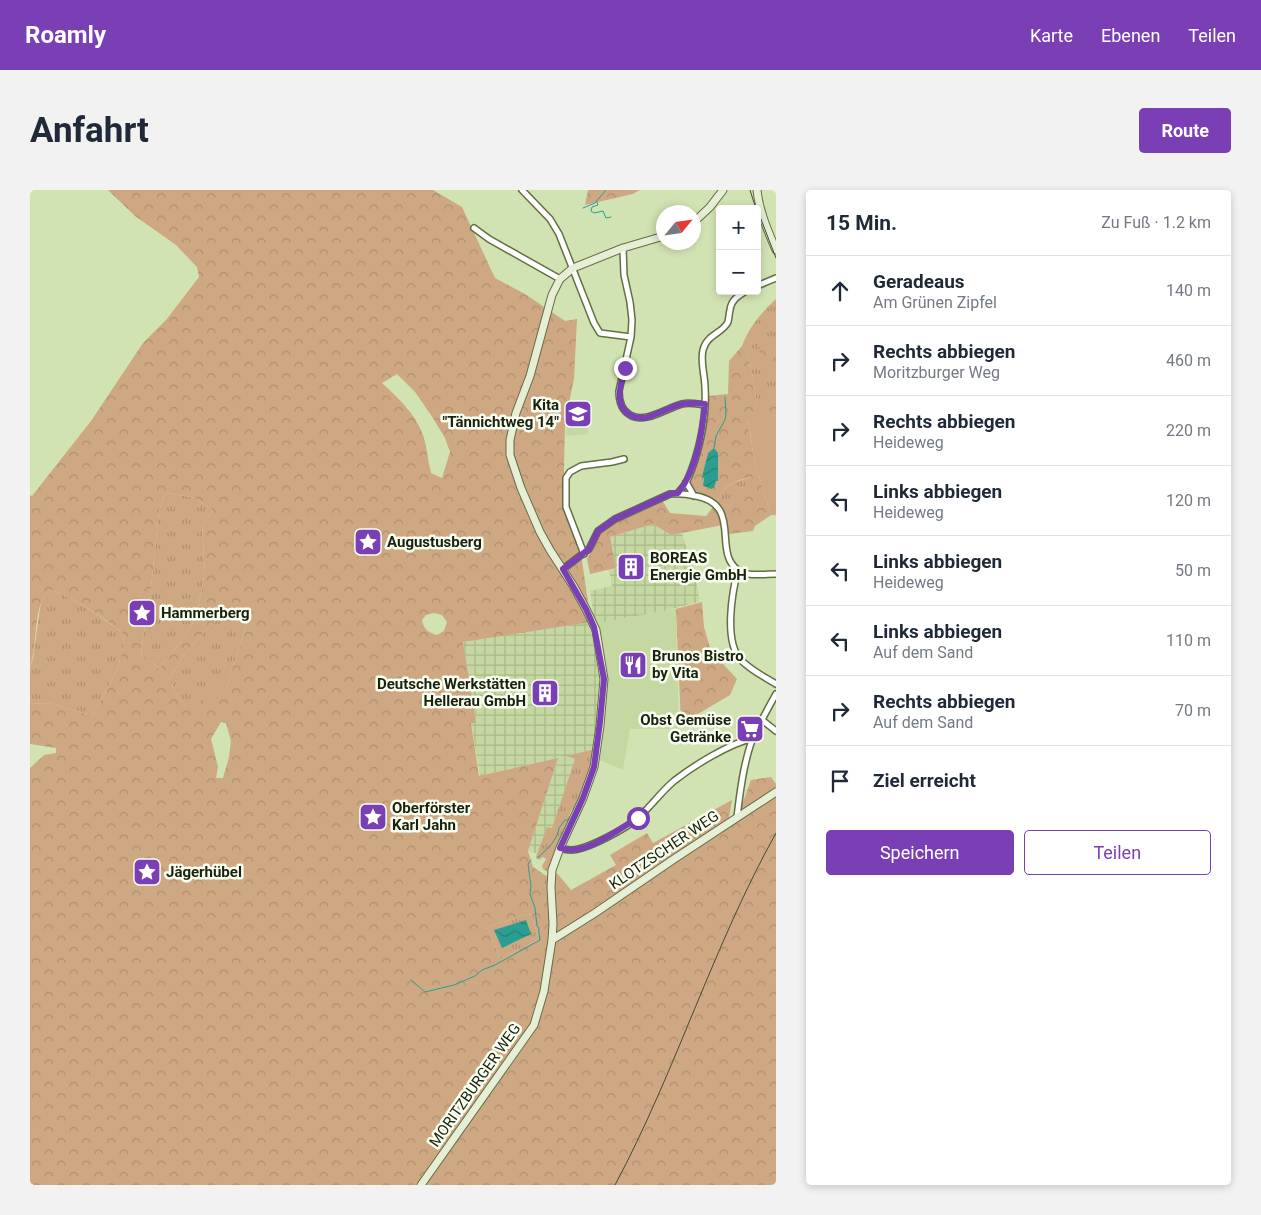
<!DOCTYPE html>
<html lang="de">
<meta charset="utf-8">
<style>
body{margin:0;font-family:Roboto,sans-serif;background:#f2f2f3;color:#1f2937}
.controls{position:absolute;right:15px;top:15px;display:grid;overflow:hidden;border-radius:5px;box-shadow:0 2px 8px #0003}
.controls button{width:45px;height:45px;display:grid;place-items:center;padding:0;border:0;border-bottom:1px solid #e0e1e3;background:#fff;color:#1f2937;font:25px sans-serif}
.compass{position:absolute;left:626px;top:15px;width:45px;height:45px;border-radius:50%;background:#fff;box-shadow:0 2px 8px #0003;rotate:61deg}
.stop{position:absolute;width:15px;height:15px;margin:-11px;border:4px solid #7a3fb5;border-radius:50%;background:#fff}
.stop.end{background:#7a3fb5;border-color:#fff;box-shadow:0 1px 5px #0008}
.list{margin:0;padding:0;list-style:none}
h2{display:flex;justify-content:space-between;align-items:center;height:65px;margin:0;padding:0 20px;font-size:21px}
h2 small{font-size:16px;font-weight:400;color:#747a83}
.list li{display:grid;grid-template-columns:32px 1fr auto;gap:15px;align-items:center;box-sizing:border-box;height:70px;padding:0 20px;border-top:1px solid #e0e1e3}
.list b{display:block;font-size:19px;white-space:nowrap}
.list p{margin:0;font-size:16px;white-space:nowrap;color:#747a83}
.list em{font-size:16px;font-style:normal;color:#747a83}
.actions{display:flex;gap:10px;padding:15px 20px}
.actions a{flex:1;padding:11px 0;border:1px solid #7a3fb5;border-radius:5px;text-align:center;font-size:18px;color:#7a3fb5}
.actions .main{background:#7a3fb5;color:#fff}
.icon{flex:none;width:28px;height:28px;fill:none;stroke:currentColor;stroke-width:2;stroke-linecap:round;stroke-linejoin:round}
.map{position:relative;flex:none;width:746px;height:995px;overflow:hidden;border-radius:5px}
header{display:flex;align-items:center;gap:30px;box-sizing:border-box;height:70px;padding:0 25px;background:#7a3fb5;color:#fff}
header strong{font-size:24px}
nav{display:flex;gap:28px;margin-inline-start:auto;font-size:18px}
.intro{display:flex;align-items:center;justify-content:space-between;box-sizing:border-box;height:120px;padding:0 30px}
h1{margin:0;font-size:35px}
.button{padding:12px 22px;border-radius:5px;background:#7a3fb5;color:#fff;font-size:18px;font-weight:700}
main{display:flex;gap:30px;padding:0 30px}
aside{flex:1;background:#fff;border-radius:5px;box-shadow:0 2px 8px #0003}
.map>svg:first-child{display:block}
</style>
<header>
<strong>Roamly</strong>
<nav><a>Karte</a><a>Ebenen</a><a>Teilen</a></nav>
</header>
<div class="intro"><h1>Anfahrt</h1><a class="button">Route</a></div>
<main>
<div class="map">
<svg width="746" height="995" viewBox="0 0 746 995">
<defs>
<pattern id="industrial-grid" width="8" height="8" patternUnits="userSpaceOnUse" patternTransform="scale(1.25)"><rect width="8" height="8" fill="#c5d8a1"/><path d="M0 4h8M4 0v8" fill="none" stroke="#a9b989"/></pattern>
<pattern id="grass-tufts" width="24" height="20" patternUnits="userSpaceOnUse" patternTransform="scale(1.25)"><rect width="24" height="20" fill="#cea783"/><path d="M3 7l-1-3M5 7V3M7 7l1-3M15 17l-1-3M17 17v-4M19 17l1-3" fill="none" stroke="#b08f70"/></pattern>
<pattern id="forest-crowns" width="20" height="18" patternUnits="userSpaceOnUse" patternTransform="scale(1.25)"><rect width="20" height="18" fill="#cea783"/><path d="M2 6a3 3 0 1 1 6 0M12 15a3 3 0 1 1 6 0" fill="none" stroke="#b08f70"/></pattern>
<pattern id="water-waves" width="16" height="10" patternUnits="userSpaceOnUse" patternTransform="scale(1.25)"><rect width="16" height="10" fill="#2a9f91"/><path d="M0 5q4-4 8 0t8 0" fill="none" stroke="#238175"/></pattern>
</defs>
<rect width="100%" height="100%" fill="#d2e3b3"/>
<path fill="#c5d8a1" d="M557,215L558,244L536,246L537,232L541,217Z
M646,419L649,539H600L593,580L569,570L575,535L578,485L567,433Z"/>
<path fill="url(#industrial-grid)" d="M623,334L641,345L652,343L668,399L669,412L634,421L567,433L563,439L572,489L565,559L538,567L545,569L522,638L517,637L508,664L498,661L528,568L450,586L441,532L446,531L433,452L564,431L560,401L582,396L579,380L586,378L580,347Z"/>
<path fill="url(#grass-tufts)" d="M746,109V211L727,214C724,196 722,171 712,156C719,137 731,123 746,109Z
M722,287L724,298L697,316L690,315L687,311C690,308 691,305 693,301C699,292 712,290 722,287Z
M135,303L162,307L183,320L172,337L175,382L166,427L154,448L129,479L122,472L111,467L113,447L119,416L129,321Z
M19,400C38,403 76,430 93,443L94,455L87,480L63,525L34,518L25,514L0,513V477L3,468L10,418L12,410Z
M210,421L217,433L196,498L157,519L148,507L139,489L153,466L189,426Z
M565,559L564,571L545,621L542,619L539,626L542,628L521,679L516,681L513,679L512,676L516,669L513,667L509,670L506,667L517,637L522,638L545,569L537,566Z
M501,723L509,749L471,769L457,737Z"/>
<path fill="url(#forest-crowns)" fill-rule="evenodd" d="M78,0H403L432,17L465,88L495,104L535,131L547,129L544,189L535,232L534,280L535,317L551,364L561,432L433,452L446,532L441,533L449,586L528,568L498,661L503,677C508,680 518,688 523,689L527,683L541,700L586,675L580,665L617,643L623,653L702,610L698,632L746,606V995H0V578L14,565L26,563V558L0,554V513L25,514L34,518L63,525L87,480L94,455L93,443C77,430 38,403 19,400C17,403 14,407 12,410C4,430 7,456 0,477V305L2,306L61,231L113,153L136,130L169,87L167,77L146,55L105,26ZM367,184L385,202L401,225L415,248L420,262L412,288L401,283C398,272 397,259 394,248C387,225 369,209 352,193ZM135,303L162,307L183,320L172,337L175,382L166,427L154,448L129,479L122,472L111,466L113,447L119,416L129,321ZM210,422L217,433L196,498L157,518L148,507L139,489L153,466L189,426ZM404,423L412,425L417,432L414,441L407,445C398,442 394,440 392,430L396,425ZM191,532L196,533L201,551L199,567L193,588H186L188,577L181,549ZM501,723L509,749L471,769L457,737Z
M558,0H610L603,4L555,15Z
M726,143L734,144L744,162L742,171L737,174L728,173L730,158L725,150Z
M712,156C722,170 724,196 727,213L746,211V225L718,230L724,269L741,325L725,336L723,341L699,344C698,333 696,324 690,315L697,316L723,298L722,287C712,289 699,292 693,301C691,305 690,308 687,311L679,306L666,303L660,293C671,264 678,237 678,206L698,204L699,171ZM678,263L687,282L688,291L673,295Z
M632,310L640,323L676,326L684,316L690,323L693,335L641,345L623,334L580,347L586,378L560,384L557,369L563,359L568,346L575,337Z
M672,412L674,437L681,461L707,489L700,505L651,534L646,419Z
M741,587L746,594V601L708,626L721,590Z"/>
<path fill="#cea783" d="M746,225V325H741L724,269L718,229Z"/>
<path fill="url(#water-waves)" d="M684,258L688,263V291H686L684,298L681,299L674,296L673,295L674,288L672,287L678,263Z
M496,730L501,744L472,758L464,740Z"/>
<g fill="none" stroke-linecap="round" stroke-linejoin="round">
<path stroke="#2a9f91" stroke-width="1" d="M567,12L568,15L562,17L561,21L564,23L573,21L576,28L581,27
M553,18L565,13L576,0
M684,258L686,246L695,230L696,224L695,207
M507,668C516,661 528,649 529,638L535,630H538L540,627
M381,790L395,802L424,795L445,786L452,780L465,775L510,750C510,746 508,742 509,738L507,736L505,718L500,704L501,696L498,674L501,670"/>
<defs>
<path id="street" d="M492,0L520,29L529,44L564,133L570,143L601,147
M444,38L459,49L530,89
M593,58L594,85L600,112L602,130L601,147L589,201C589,210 591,220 600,225C616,234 636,218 652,214C659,212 667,214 675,215
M727,96L746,88
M656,292L664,306
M648,303C651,299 655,295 657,291C669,264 677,227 675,198C675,185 670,172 673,160C677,144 692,144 698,132C699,128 699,124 700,120C701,110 708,106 716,101
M554,364L536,317V288L540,282L551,276L582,272L594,269
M533,379L559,359L568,341L585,329L640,304C649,303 657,304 666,306C713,315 682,362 708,380C718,387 734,384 746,384
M708,380C702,402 694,450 710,469C720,480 733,486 746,494
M732,530L746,541
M707,627C710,603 713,577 721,553C728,536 737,520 746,504
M530,658C533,659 538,660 541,660C557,660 597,638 609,627C621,616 631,602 644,591C663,576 700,553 724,548"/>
<path id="secondary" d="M727,0C729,21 738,41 746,60
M664,32L680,17L693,0
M522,750L565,723L644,669L746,602
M391,995L504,835L514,801L522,750L523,734L521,697L522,680L530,658L553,608L564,577L570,536L574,489L566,440L556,419L544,397L520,360L510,342L491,298L480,265V250L486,223L500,186L522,105L530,89L543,78L593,58L634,46"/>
</defs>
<use href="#street" stroke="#616f43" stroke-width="8"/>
<use href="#secondary" stroke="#616f43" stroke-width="9"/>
<use href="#street" stroke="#fff" stroke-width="5"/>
<use href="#secondary" stroke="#e6eed6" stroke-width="7"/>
<path stroke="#424b32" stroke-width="1" d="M720,0L726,19
M727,19L746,68
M585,995C646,881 683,756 746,643"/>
</g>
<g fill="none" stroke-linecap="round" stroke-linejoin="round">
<path stroke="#7a3fb5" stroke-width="6" d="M595,178C591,193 583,215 600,225C604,228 609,228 615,228C627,225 639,217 652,214C659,212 667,214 675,214C672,244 667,279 648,303L640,304L585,329L568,341L559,359L533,379L556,419L564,437L574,489L570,532L564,577L553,608L530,658C533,659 538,660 541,660C562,660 591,638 608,628"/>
</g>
<defs>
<symbol id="school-square" viewBox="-11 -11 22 22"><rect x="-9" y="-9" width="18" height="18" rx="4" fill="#7a3fb5" stroke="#f9fff0"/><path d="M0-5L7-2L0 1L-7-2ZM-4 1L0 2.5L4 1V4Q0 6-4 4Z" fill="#fff"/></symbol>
<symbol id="sight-square" viewBox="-11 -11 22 22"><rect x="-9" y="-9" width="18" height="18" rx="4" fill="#7a3fb5" stroke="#f9fff0"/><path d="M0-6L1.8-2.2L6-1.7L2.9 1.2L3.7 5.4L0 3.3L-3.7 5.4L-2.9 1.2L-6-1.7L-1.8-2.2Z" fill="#fff"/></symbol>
<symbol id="building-square" viewBox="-11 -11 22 22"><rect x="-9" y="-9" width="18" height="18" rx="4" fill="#7a3fb5" stroke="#f9fff0"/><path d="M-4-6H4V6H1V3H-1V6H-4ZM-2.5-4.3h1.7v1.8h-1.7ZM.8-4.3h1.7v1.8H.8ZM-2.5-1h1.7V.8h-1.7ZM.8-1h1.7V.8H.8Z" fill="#fff"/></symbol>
<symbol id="restaurant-square" viewBox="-11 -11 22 22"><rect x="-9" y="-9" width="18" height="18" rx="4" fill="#7a3fb5" stroke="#f9fff0"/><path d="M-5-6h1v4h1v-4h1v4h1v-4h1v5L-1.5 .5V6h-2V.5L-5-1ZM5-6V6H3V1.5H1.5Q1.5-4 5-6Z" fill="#fff"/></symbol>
<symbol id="supermarket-square" viewBox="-11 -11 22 22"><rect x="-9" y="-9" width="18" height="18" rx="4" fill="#7a3fb5" stroke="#f9fff0"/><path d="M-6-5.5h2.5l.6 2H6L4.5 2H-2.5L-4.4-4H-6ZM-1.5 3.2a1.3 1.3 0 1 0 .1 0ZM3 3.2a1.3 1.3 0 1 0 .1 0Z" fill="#fff"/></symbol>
</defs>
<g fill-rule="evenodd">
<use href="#school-square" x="532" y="208" width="32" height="32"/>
<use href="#sight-square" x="322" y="336" width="32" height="32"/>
<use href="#building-square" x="585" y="361" width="32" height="32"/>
<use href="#sight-square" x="96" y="407" width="32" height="32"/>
<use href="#restaurant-square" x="587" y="459" width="32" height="32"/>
<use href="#building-square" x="499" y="487" width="32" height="32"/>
<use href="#supermarket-square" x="704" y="523" width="32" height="32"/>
<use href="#sight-square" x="327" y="611" width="32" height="32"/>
<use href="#sight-square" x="101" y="666" width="32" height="32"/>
</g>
<g text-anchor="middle" stroke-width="5" stroke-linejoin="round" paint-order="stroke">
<g font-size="15" font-weight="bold" fill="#1b210f" stroke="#f9fff0" text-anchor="start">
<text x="529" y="220" text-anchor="end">Kita<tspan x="529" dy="17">"Tännichtweg 14"</tspan></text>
<text x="357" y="357">Augustusberg</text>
<text x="620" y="373">BOREAS<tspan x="620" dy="17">Energie GmbH</tspan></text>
<text x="131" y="428">Hammerberg</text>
<text x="622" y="471">Brunos Bistro<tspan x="622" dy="17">by Vita</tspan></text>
<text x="496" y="499" text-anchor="end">Deutsche Werkstätten<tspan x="496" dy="17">Hellerau GmbH</tspan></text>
<text x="701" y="535" text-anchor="end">Obst Gemüse<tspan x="701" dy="17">Getränke</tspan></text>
<text x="362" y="623">Oberförster<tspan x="362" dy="17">Karl Jahn</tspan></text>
<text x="136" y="687">Jägerhübel</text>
</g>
<g font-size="15" fill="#1b210f" stroke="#f9fff0">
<text transform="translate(634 660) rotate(-34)" y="5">KLOTZSCHER WEG</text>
<text transform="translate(445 895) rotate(-55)" y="5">MORITZBURGER WEG</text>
</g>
</g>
</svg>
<div class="controls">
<button>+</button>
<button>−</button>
</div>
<svg class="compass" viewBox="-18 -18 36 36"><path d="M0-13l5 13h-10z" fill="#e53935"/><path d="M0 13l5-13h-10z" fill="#747a83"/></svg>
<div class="stop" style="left:608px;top:628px"></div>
<div class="stop end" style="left:595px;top:178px"></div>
</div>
<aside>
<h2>15 Min.<small>Zu Fuß · 1.2 km</small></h2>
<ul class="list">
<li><svg class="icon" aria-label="ahead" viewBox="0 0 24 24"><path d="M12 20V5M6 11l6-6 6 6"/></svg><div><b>Geradeaus</b><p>Am Grünen Zipfel</p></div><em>140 m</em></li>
<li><svg class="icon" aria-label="right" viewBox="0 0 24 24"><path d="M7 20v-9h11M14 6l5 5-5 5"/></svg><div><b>Rechts abbiegen</b><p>Moritzburger Weg</p></div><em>460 m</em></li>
<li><svg class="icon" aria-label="right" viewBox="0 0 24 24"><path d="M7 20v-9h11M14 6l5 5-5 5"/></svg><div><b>Rechts abbiegen</b><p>Heideweg</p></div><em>220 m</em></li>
<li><svg class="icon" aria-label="left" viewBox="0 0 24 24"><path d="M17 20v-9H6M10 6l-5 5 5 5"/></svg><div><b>Links abbiegen</b><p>Heideweg</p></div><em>120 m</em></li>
<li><svg class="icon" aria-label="left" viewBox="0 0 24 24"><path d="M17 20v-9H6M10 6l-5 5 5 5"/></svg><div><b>Links abbiegen</b><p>Heideweg</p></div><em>50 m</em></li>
<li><svg class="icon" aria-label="left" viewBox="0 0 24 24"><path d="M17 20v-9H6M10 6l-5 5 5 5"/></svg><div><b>Links abbiegen</b><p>Auf dem Sand</p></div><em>110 m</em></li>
<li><svg class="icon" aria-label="right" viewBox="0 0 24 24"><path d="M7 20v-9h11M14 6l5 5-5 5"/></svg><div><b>Rechts abbiegen</b><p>Auf dem Sand</p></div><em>70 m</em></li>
<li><svg class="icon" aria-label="arrive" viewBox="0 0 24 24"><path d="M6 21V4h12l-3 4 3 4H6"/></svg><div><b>Ziel erreicht</b></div></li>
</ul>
<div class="actions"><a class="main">Speichern</a><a>Teilen</a></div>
</aside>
</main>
